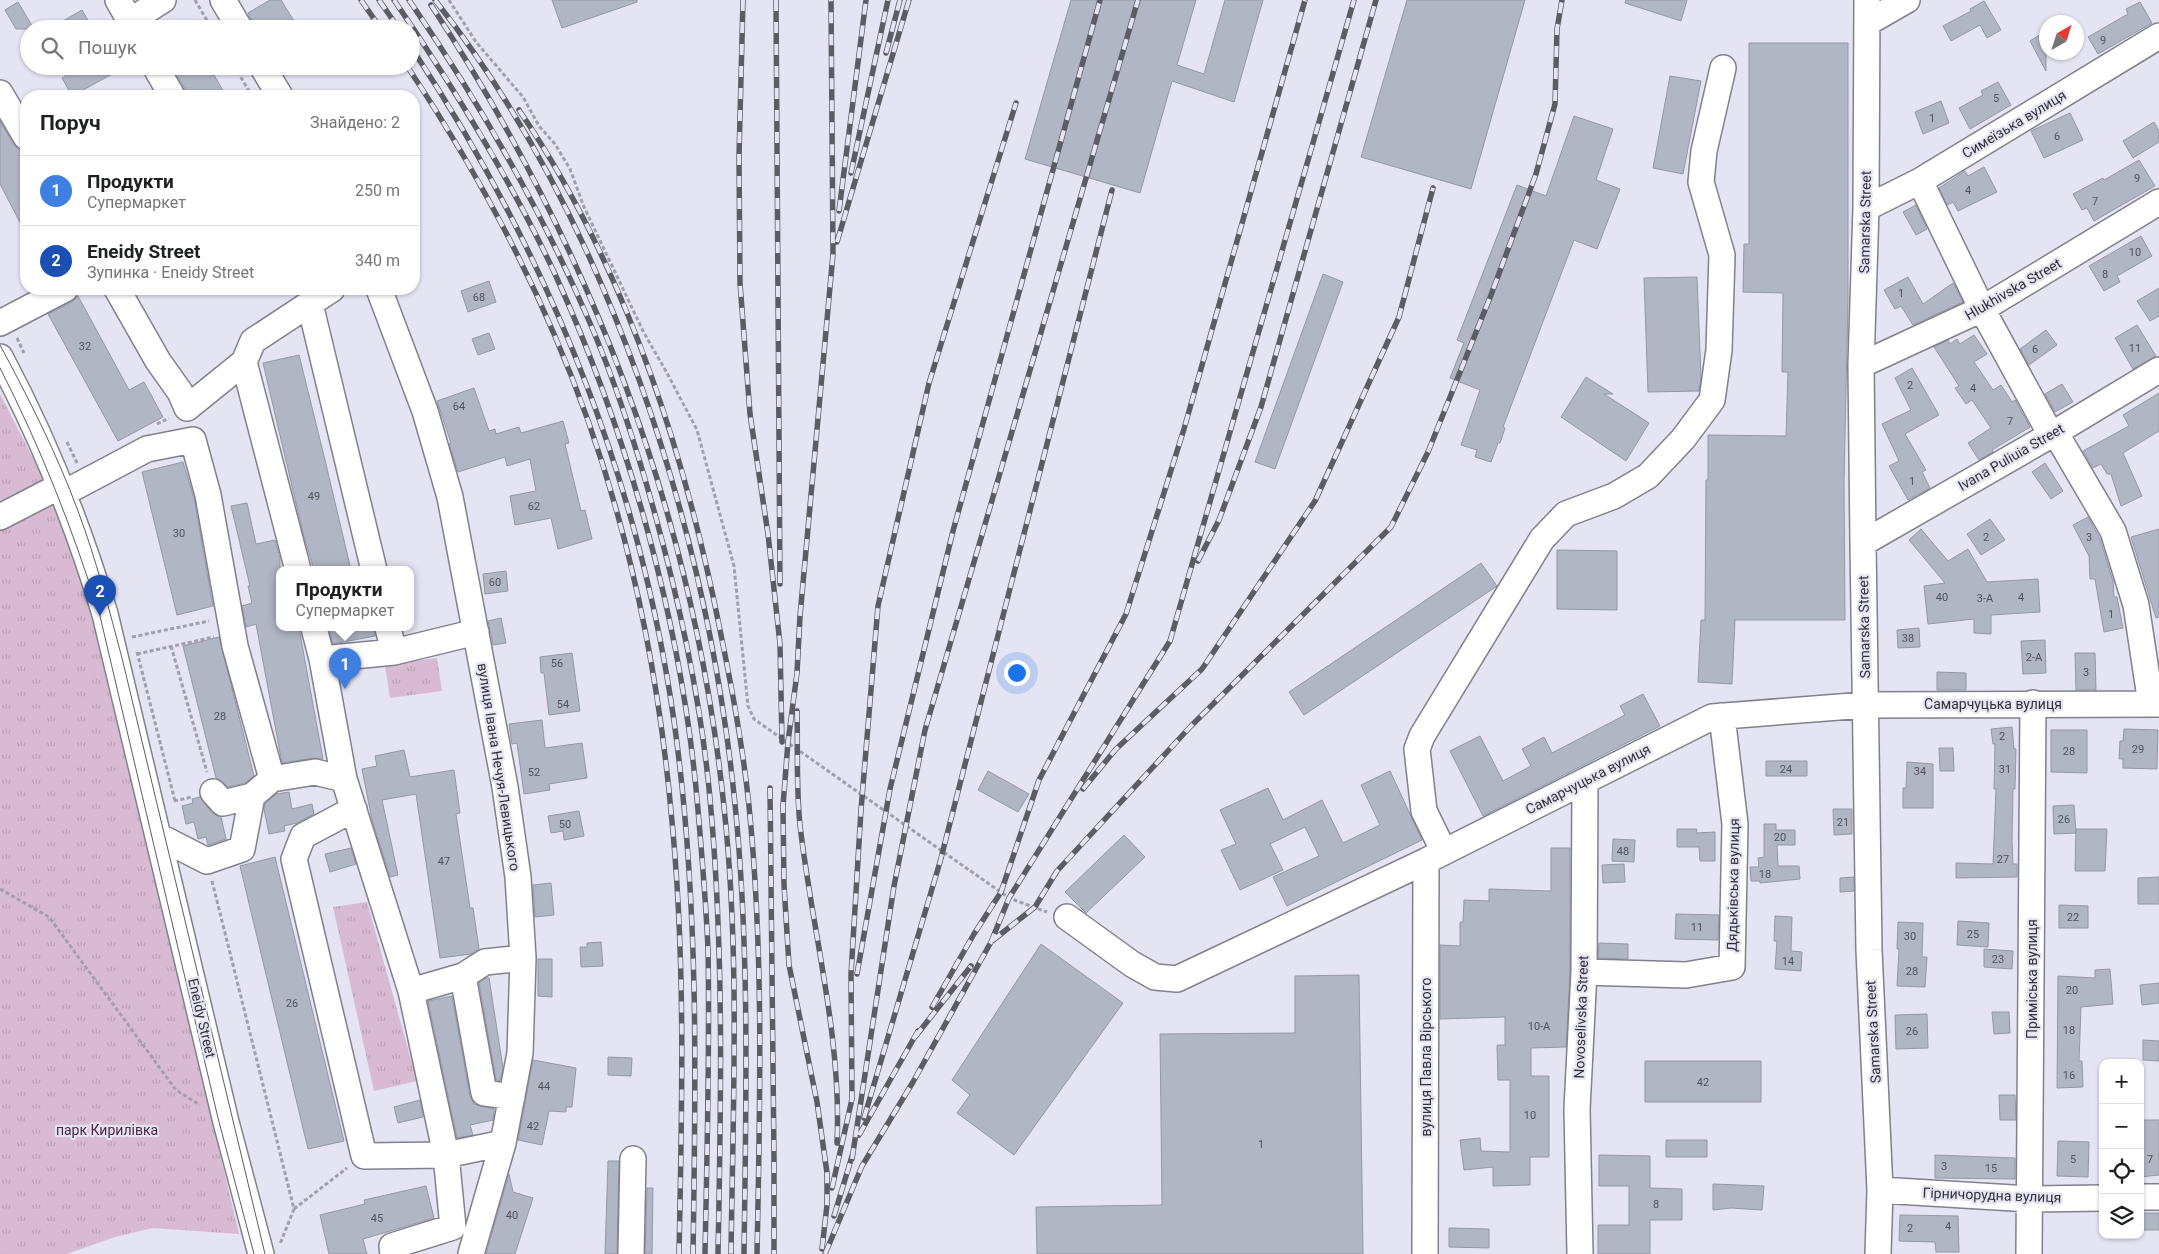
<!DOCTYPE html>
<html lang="uk">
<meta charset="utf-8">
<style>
body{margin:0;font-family:Roboto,sans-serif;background:#f2f2f2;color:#202124}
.controls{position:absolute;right:15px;bottom:15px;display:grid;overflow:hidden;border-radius:10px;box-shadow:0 1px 4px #0004}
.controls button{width:45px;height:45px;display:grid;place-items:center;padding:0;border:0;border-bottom:1px solid #e0e0e0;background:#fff;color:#202124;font:25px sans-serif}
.compass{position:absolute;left:2039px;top:15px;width:45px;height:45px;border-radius:50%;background:#fff;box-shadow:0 1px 4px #0004;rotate:39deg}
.you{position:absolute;left:1016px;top:672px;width:18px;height:18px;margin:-12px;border:4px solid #fff;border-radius:50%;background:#1a73e8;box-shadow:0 0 0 8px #1a73e833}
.badge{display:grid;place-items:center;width:32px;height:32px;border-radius:50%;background:#0b8043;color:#fff;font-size:16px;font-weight:700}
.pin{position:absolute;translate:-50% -41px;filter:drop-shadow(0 1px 2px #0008)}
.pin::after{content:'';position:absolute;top:26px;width:18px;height:15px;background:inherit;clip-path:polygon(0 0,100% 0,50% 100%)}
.popup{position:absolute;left:276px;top:566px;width:138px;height:65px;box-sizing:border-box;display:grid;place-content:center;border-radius:10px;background:#fff;filter:drop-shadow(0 1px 4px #0005);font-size:16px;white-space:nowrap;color:#757577}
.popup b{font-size:19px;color:#202124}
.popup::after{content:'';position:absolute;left:50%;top:100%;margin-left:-10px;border:10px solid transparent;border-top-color:#fff}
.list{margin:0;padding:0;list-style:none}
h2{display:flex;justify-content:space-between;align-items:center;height:65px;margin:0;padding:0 20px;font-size:21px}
h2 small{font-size:16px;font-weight:400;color:#757577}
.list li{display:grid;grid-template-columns:32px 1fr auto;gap:15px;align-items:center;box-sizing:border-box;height:70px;padding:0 20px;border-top:1px solid #e0e0e0}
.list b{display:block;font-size:19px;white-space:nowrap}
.list p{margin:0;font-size:16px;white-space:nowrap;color:#757577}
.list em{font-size:16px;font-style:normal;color:#757577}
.icon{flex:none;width:28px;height:28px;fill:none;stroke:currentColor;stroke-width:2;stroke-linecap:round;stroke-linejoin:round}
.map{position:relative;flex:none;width:2159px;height:1254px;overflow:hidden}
.search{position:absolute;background:#fff;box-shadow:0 1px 4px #0004;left:20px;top:20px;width:400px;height:55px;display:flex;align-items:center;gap:12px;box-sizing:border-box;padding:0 18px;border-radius:28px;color:#757577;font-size:19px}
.panel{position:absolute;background:#fff;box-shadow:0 1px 4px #0004;left:20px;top:90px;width:400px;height:205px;border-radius:20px}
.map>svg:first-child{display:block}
</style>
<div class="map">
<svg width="2159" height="1254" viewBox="0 0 2159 1254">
<defs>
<pattern id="park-tufts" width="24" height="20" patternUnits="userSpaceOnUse" patternTransform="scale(1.25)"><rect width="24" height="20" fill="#d8bbd2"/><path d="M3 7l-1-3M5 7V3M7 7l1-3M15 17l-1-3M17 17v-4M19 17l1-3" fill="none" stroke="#baa1b5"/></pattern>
</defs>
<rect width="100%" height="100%" fill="#e5e4f3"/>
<path fill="url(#park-tufts)" d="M0,394L54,499L89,600L239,1234L153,1228L115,1237L67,1254H0Z
M437,658L442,691L390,698L385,665Z
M367,902L417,1081L374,1091L333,907Z"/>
<path fill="#b1b6c4" stroke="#9398a5" d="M270,0H281L299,29H256L248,13Z
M552,0H637V2L562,28Z
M1071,0H1196L1177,65L1204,74L1225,0H1263L1234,102L1172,81L1140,193L1025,159Z
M1407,0H1525L1471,189L1361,157Z
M1626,0H1687L1681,21L1625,3Z
M1984,1L2001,30L1987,38L1980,25L1951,41L1943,26L1971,11L1970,9Z
M18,2L34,29H16L5,10Z
M2140,2L2152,23L2098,54L2088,37L2128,14L2126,9Z
M82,10L93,29H49Z
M2046,31V71L2030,41Z
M1749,43H1848V301L1844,481L1845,620H1735L1732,684L1698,682L1701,620H1705L1706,480H1708V435L1786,436L1788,372H1782L1783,293L1743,292L1744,244H1749Z
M81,66H127L72,96L62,78Z
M172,66H209L226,96H186L185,89Z
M1670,76L1701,81L1683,174L1653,168Z
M1998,82L2011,105L1970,129L1959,108L1983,95L1981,91Z
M1941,101L1949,123L1923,134L1915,112Z
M2070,113L2083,140L2044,158L2031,131Z
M1574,116L1613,129L1596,180L1620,189L1597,249L1574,240L1503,427L1505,428L1500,443H1498L1491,462L1475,457L1477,450L1461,445L1480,390L1450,378L1464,343L1457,340L1517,185L1546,196Z
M0,121L14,145L19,150L26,151V234L0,184Z
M2154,122L2159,131V142L2133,158L2123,141Z
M2139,160L2155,186L2094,221L2087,208L2082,210L2073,194L2103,178L2104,180Z
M1984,167L1997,192L1958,211L1953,202L1947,205L1939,188L1965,171L1968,176Z
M1916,205L1927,229L1916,235L1903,212Z
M2141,236L2152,256L2117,276L2120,282L2104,291L2089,266Z
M1323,274L1343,282L1275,469L1255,462Z
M1697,277L1701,378L1699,391L1648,392L1644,278Z
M1908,277L1923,304L1953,283L1963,302L1913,325L1901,306L1895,309L1884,290Z
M489,281L496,302L468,312L461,291Z
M2159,288V316L2150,321L2137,301Z
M78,296L129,390L144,382L163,417L118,441L48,314L72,302Z
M2137,325L2156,356L2133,369L2115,338Z
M2046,330L2057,345L2029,365L2020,349Z
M489,333L495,349L478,355L472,339Z
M1974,335L1987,354L1974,362L1993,390L2001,385L2012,402L2015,400L2030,427L1992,450L1993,452L1979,460L1968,443L1991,428L1972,400L1966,404L1955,388L1959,386L1934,347L1948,340L1950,344L1957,339L1960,344Z
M299,355L325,460L351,570H314L303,533L263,363Z
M1912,368L1939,415L1905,434L1926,470L1922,472L1930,488L1908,500L1889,466L1899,461L1882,424L1911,410L1895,378Z
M1586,377L1613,394H1604L1649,423L1626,461L1561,417Z
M2062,384L2073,402L2055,412L2045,394Z
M474,388L489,431L495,429L496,434L519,427L521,433L563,421L569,443L565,444L581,511L585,510L592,539L558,549L551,518L515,525L510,496L536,491L530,459L507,466L505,457L458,472L449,444L451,443L437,401Z
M2159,393V431L2123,453L2142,496L2121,506L2111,474H2107L2101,464L2093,468L2083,451L2129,426L2123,415Z
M183,462L194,498L213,606L177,615L142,472Z
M2045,463L2063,491L2051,499L2032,472Z
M247,503L256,544L275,540L280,558V628H299L323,759L313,758L282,763L256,624L246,627L242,606L252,603L248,586H250L231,506Z
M2088,517L2100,539L2113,581L2114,597H2117L2123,628L2104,632L2095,579H2090L2089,556L2073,525Z
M1990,519L2005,540L1981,555L1967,534Z
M1921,529L1948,561L1968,549L1987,582L2038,579L2040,612L1991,615V634L1974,633V619L1928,624L1924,586L1945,583L1909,540Z
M2159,529V617L2156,618L2131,537Z
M1557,550L1617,551V610L1557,609Z
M1481,563L1497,586L1304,715L1289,692Z
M506,571L508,591L485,594L483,574Z
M501,618L506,643L493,645L488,621Z
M329,628H374L375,636L333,644Z
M1919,628L1920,647L1898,648L1897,630Z
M219,637L254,776L245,783L228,787L216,778L183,646Z
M2045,640L2046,673L2023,674L2021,641Z
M572,653L580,711L549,715L544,673H541L540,657Z
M2075,653H2095L2096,690H2076Z
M1937,672L1966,673V690H1937Z
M1643,694L1660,726L1483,816L1450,751L1480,736L1503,781L1531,766L1522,749L1544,737L1552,753L1625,715L1620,706Z
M542,720L545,748L582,743L587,778L549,784L550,790L524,794L517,743L512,744L509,724Z
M2012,727L2014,749H2016L2015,789H2013L2012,842L2013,864H2017V877L1956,878V863L1993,864L1996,789H1994L1995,744H1993L1991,729Z
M2124,729L2158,730L2157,769L2123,768V759H2119L2120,741H2123Z
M2051,730H2087V773L2051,772Z
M1939,748H1953L1954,771H1940Z
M404,750L410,777L454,770L460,813L456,814L470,908H473L479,949L471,954L440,958L416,794L382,800L398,875L390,877L372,820L362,769L377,766L375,756Z
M1766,761H1807V776H1766Z
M1907,762L1933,764V808H1903V788H1906Z
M988,771L1029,794L1018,812L978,790Z
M1390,771L1422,840L1287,906L1273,877L1319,856L1305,827L1270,844L1283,870L1240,890L1221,850L1236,844L1220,810L1268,788L1283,820L1322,800L1343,843L1380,825L1361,785Z
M289,792L292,809L312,804L314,814L297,823L284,826L285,831L269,834L264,809L265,804L276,794Z
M200,797L212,813L221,817L226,839L208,845L206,837L198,839L194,822L186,824L182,806L193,803L192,799Z
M2074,805L2076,833L2054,834L2053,806Z
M1833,809H1852V834L1834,835Z
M579,811L584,836L564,840L563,831L551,833L548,816Z
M1764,824H1776V830H1795V845H1777L1778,866H1799L1800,879L1760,883V881H1751L1750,867H1759L1758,858L1764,857Z
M1677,829H1697L1696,833L1715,832V861H1700L1699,847H1677Z
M2076,829H2107L2105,871H2075Z
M1124,835L1145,857L1086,913L1065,892Z
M1613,839L1635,840L1634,862L1612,861Z
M351,848L356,864L330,872L325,854Z
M1551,848H1570V972L1566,1047L1531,1048V1076H1549V1157H1530V1185L1493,1186V1167L1464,1170L1460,1140L1480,1138L1481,1151L1510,1152V1080H1498L1497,1045H1505V1017L1440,1019V945L1460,946V922H1463L1464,900L1489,901V889L1551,891Z
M275,857L344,1141L308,1149L240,866Z
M1624,864L1625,882L1603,883L1602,865Z
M1854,877V891L1840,892V878Z
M2159,877V904H2138V878Z
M551,883L554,915L535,917L533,885Z
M2059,905L2088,906V928H2059Z
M1676,914L1719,915L1718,940L1675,939Z
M1775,916L1792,917L1791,951L1802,952L1801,971L1775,969L1777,941H1774Z
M1958,921L1989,923L1988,947L1957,945Z
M1898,922L1923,923L1922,957H1927L1925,987L1897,986L1899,949H1897Z
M601,942L603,966L581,967L580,947H587V943Z
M1599,943L1628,944V959L1598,958Z
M1041,944L1123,1003L1014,1155L957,1113L970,1095L952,1080Z
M1984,949L2013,951L2012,969L1984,967Z
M538,959H552V997L538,996Z
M2110,969L2113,1004L2081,1007L2079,1061H2082L2083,1087L2057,1088L2058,976L2095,978V970Z
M1359,975L1363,1254H1037L1036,1207L1162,1205L1160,1034L1295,1033V976Z
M486,978H489L503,1068L500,1081L496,1080L479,983Z
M2159,983V1003L2142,1005L2140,985Z
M452,996L470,1096L474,1104L494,1109V1111L493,1120L470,1125L473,1135L457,1138L428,1001Z
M1992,1012H2009L2010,1033L1994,1034Z
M1927,1014L1928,1048L1896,1049L1895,1015Z
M2143,1040L2159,1041V1061L2143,1060Z
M608,1057L632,1058L631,1076L608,1075Z
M533,1060L576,1068L572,1107H566V1112L549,1111L542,1145L518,1140Z
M1645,1061H1761V1102H1645Z
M1999,1095H2015L2016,1120H2000Z
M420,1100L423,1117L398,1123L394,1107Z
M2140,1120H2159V1175L2140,1177Z
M1666,1140H1707V1157H1666Z
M2058,1141L2089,1142L2088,1177L2057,1176Z
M1599,1155L1650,1156V1188L1682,1189V1220H1650V1254H1598V1225H1629V1186H1599Z
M1935,1155L2015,1158V1179L1935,1178Z
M608,1161H619L617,1254H605Z
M509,1174L513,1192L533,1198L515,1254H486Z
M1713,1184L1764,1186L1762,1210L1731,1208L1713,1210Z
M426,1186L434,1218L363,1239L367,1254H329L320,1215L365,1204L364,1200Z
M647,1188H653L652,1254H645Z
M2141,1213H2159V1230H2141Z
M1900,1215L1958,1216L1959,1252H1936L1935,1242L1899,1241Z
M1449,1228L1489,1229V1248L1449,1247Z"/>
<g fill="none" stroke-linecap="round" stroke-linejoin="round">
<defs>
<path id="minor" d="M118,0L130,21L163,0
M223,0L240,29
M1867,0L1866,208L1861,365L1863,543L1869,950L1880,1190L1878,1254
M1867,23L1907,0
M155,66L172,96
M262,66L280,96
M0,93L26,137
M1920,181L1982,309L2051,435
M1866,208L1920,181L2159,36
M117,289L158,361L180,392L187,408L244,362
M379,289L425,411L450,497L505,787L518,877L523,958L520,1053L503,1143L471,1254
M310,304L374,570
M0,323L65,289
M0,357C44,439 78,525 105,614L226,1122L261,1254
M1861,365L1982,309L2159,202
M2055,432L2113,531L2136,605L2151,704
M64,493L147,449L193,440L208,495L235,646L272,779L252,796L223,803L213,792
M0,517L60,486
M1863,543L2051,435L2159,370
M298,570L244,362L253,341L332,289
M314,628L322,659L394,652L388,628
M394,652L476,632
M272,779L315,772L344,779L322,659
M344,779L411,991L463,976L485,962L523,958
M354,809L303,836L294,859L364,1156L446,1155L503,1143
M160,841L166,840L207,861L242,849L252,796
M1444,852L1424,811L1417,749L1422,736L1542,539L1566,514L1614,496L1648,476L1683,439L1712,400L1719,350L1722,255L1701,182L1704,151L1723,68
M1067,917L1132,964L1155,977L1177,979L1426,861L1712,717L1865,705L2159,704
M1584,972L1686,975L1732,967L1735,824L1722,716
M463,976L484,1093L512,1097
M1880,1190L2030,1199L2103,1198
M2140,1197H2159
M393,1254L392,1246L453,1227L446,1155L411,991
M631,1254L633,1159
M1425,1254L1426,861
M1580,1254L1577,1109L1584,972L1585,781
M2029,1254L2033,703"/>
</defs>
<use href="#minor" stroke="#81808d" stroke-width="28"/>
<path stroke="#a09fab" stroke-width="3" stroke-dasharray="4 2.5" stroke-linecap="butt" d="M195,0L212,29
M449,0L476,42L523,97L539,126L555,144L570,169L584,207L644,333L667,373L697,430L734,566L748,706L754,719L1009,898L1047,912
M234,66L252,96
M17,338L24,353
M157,424L169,418
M67,442L77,463
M132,637L209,621
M171,646L207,772
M137,652L175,801
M137,654L214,637
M174,801L192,797
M212,881L294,1209L280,1244
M0,889L49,917L176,1090L200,1105
M294,1209L347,1168"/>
<use href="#minor" stroke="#fff" stroke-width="25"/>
<path stroke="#5c5c64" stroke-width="1" d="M0,345C29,399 57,454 78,511C96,559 109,609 122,658L265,1254
M0,368C41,448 73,530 100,616L218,1118L254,1254"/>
<defs>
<path id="rail" d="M361,0L381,29
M379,0L399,29
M394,0C454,88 510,178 555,274C630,439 683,629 698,810C702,856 706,903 708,949C710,1051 707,1152 705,1254
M409,0C479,102 541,209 590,323C617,386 638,452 656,518C682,613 703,711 711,810C724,958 721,1106 718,1254
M435,0C608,220 707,527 735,804C750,953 746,1104 744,1254
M743,0L739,156L740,283L750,414L768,534L780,644L782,742
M776,0L780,584
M431,5C591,248 694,517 724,807C740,955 733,1105 731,1254
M411,47C547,252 639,477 674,721C699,898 696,1077 693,1254
M886,53L900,0
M407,66C463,150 514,240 554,334C619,484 656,648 671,811C686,958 682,1106 679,1254
M519,110C624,264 684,448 720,630C732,688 743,747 749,806C764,955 760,1105 757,1254
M851,173L888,0
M839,211L866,0
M837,242L909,0
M1198,561L1219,520L1261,407L1376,0
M797,711C798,749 796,787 800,825C812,931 842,1036 837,1143
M770,788L774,1157V1254
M1083,789L1116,749L1202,669L1315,501L1399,317L1433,188
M992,941L1035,907L1057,871L1191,726L1391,527L1428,452L1491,295L1536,174L1555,104L1557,29L1562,0
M857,974L890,789L953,531L1100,0
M932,1007L974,934L1001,892L1039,780L1126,614L1184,429L1305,0
M915,1037L971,966
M864,1118L940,862L1112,190
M859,1135L918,1031
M852,1159L894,886L925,730L1138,0
M832,1188L852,1099L851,974L861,810L878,606L929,383L1016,103
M834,1216L853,1153
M822,1249L827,1205V1173L817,1102L789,965L784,885L783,806L788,742L797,673L800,616L833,254L831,0
M825,1254L862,1166L913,1082L991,942L1009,898L1170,641L1354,0"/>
</defs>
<use href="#rail" stroke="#5c5c64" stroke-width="5.5"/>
<use href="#rail" stroke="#e5e4f3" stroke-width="4" stroke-dasharray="11" stroke-linecap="butt"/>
</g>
<g text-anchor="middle" stroke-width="4.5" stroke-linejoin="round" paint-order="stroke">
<g font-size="11" fill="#51525a">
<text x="2103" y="44">9</text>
<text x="1996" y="102">5</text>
<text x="1932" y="122">1</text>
<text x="2057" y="140">6</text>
<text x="2137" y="182">9</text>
<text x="1968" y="194">4</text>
<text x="2095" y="205">7</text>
<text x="2135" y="256">10</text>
<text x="2105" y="278">8</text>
<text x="1901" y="297">1</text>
<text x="479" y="301">68</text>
<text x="85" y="350">32</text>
<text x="2135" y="352">11</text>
<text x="2035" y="353">6</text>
<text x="1910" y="389">2</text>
<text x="1973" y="392">4</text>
<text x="459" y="410">64</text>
<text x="2010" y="425">7</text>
<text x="1912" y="485">1</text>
<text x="314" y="500">49</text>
<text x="534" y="510">62</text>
<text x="179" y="537">30</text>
<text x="1986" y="541">2</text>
<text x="2089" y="541">3</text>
<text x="495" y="586">60</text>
<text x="1942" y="601">40</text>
<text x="2021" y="601">4</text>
<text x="1985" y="602">3-А</text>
<text x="2111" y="618">1</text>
<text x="1908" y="642">38</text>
<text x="2034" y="661">2-А</text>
<text x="557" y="667">56</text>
<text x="2086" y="676">3</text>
<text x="563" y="708">54</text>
<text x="220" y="720">28</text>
<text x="2002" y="740">2</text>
<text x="2138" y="753">29</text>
<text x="2069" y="755">28</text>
<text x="1786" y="773">24</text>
<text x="2005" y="773">31</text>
<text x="1920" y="775">34</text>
<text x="534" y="776">52</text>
<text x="2064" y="823">26</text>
<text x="1843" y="826">21</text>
<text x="565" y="828">50</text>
<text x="1780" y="841">20</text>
<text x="1623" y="855">48</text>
<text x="2003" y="863">27</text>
<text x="444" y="865">47</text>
<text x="1765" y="878">18</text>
<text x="2073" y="921">22</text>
<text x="1697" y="931">11</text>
<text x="1973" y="938">25</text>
<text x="1910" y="940">30</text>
<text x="1998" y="963">23</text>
<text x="1788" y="965">14</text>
<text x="1912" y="975">28</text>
<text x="2072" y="994">20</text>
<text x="292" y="1007">26</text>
<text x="1539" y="1030">10-А</text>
<text x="2069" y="1034">18</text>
<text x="1912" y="1035">26</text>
<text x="2069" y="1079">16</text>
<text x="1703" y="1086">42</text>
<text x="544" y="1090">44</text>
<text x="1530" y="1119">10</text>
<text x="533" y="1130">42</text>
<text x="1261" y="1148">1</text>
<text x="2073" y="1163">5</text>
<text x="2150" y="1163">7</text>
<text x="1944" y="1170">3</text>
<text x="1991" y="1172">15</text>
<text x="1656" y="1208">8</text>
<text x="512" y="1219">40</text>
<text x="377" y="1222">45</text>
<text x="1948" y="1230">4</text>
<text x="1910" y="1232">2</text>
</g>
<g font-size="14" fill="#313137" stroke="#e5e4f3">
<text transform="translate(2014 124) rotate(-31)" y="5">Симеїзька вулиця</text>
<text transform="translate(1865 222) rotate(-89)" y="5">Samarska Street</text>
<text transform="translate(2013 289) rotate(-30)" y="5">Hlukhivska Street</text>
<text transform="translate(2011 457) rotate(-30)" y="5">Ivana Puliuia Street</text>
<text transform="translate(1864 627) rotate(-91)" y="5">Samarska Street</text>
<text x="1993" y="709">Самарчуцька вулиця</text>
<text transform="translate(499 767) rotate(81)" y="5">вулиця Івана Нечуя-Левицького</text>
<text transform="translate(1588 779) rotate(-27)" y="5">Самарчуцька вулиця</text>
<text transform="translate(1733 885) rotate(-89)" y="5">Дядьківська вулиця</text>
<text transform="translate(2032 979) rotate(-90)" y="5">Приміська вулиця</text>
<text transform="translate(1581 1017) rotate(-88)" y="5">Novoselivska Street</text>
<text transform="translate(202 1018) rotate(77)" y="5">Eneidy Street</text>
<text transform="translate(1873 1032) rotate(-93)" y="5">Samarska Street</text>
<text transform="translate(1426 1057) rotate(-90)" y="5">вулиця Павла Вірського</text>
<text transform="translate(1992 1195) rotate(2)" y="5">Гірничорудна вулиця</text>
</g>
<g font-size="14" fill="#4d2547" stroke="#e5e4f3">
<text x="107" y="1135">парк Кирилівка</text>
</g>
</g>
</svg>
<div class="controls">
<button>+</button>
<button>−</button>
<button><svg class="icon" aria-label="locate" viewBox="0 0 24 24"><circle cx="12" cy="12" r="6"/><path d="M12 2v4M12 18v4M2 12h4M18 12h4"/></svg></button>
<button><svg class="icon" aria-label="layers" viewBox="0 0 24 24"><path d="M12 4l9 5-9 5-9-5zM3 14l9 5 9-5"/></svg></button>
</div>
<svg class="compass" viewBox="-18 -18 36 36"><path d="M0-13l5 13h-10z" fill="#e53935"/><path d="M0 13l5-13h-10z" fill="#757577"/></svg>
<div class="you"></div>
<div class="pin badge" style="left:345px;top:689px;background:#3f7fe0">1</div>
<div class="popup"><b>Продукти</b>Супермаркет</div>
<div class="pin badge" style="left:100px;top:616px;background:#1a4fb4">2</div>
<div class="search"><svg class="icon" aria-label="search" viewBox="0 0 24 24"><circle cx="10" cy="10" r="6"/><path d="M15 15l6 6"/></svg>Пошук</div>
<section class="panel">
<h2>Поруч<small>Знайдено: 2</small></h2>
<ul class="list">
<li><span class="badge" style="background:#3f7fe0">1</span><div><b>Продукти</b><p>Супермаркет</p></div><em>250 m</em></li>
<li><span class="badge" style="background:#1a4fb4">2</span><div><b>Eneidy Street</b><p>Зупинка · Eneidy Street</p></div><em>340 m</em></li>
</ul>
</section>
</div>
